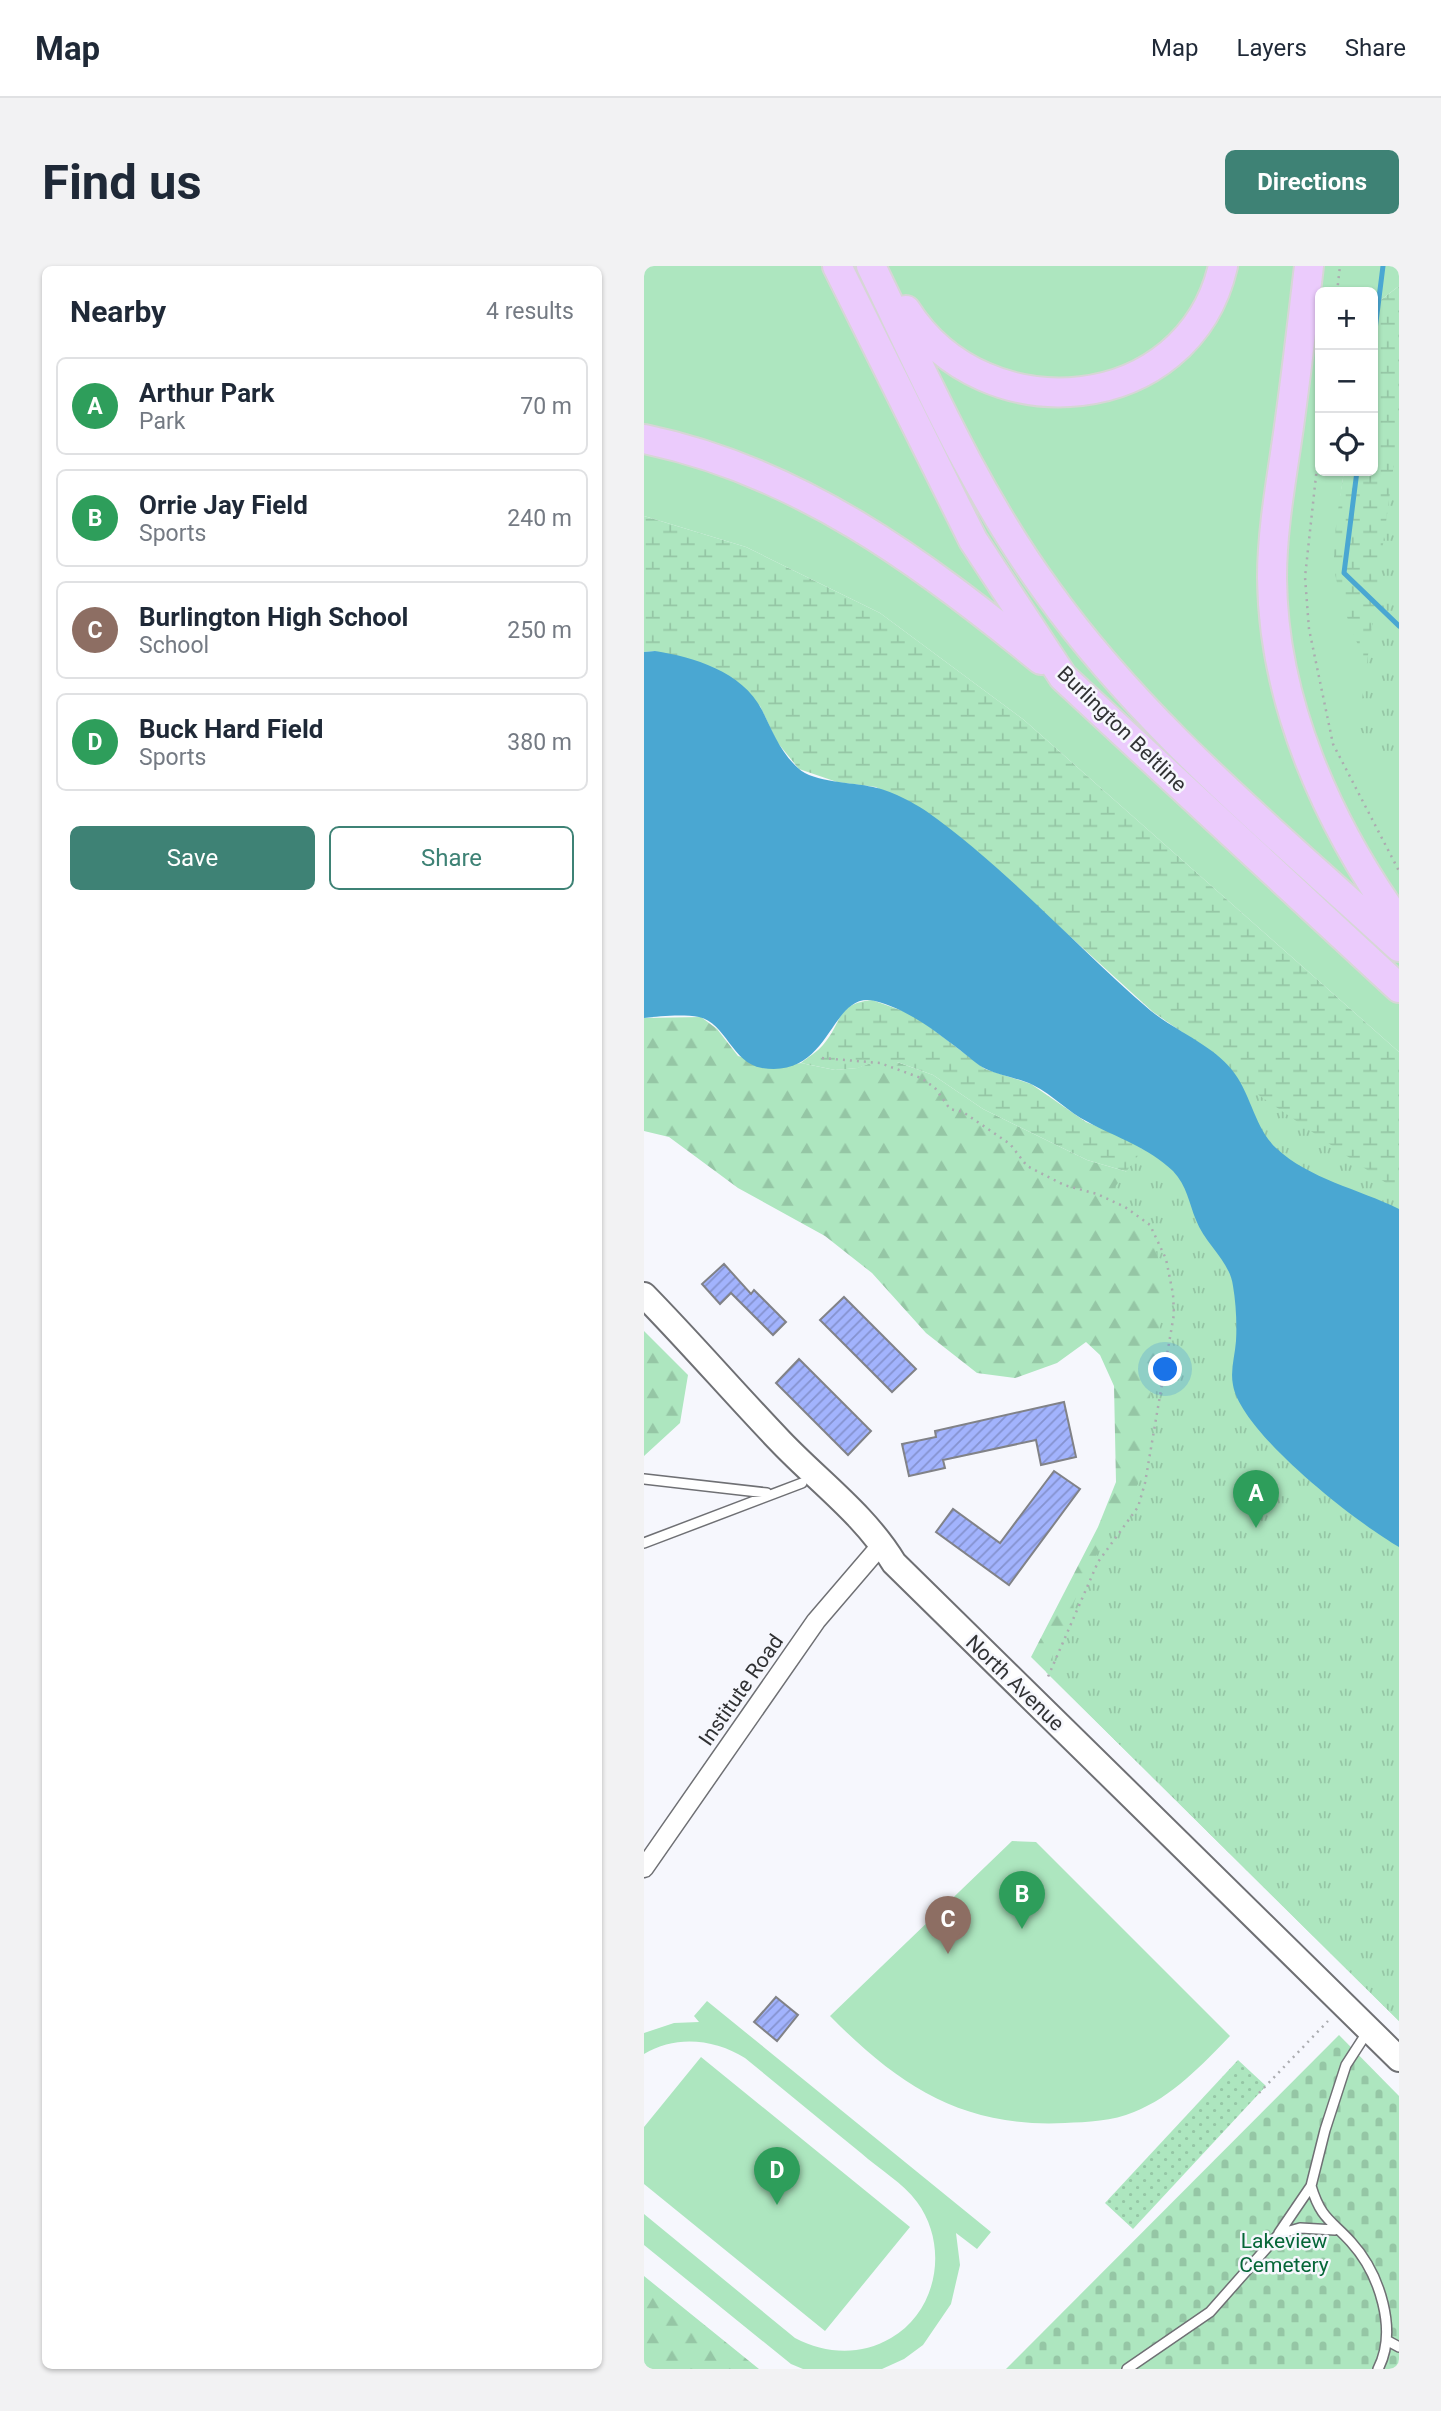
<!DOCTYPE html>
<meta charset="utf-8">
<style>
body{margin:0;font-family:Roboto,sans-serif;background:#f2f2f3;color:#1f2937}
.controls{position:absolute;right:21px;top:21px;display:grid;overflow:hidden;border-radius:10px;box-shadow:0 2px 5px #0004}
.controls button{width:63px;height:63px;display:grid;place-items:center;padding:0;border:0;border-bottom:2px solid #e0e1e3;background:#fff;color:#1f2937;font:35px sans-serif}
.you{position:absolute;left:522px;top:1104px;width:24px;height:24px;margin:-18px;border:5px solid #fff;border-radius:50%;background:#1a73e8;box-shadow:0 0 0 10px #1a73e833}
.badge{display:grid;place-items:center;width:46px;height:46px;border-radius:50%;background:#3e8275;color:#fff;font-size:23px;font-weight:700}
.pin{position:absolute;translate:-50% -58px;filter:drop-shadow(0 2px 4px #0008)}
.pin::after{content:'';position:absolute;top:37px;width:24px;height:21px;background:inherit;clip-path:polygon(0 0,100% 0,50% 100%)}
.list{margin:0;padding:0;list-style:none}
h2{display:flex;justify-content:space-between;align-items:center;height:91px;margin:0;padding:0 28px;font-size:30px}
h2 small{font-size:23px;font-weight:400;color:#747a83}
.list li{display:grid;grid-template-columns:46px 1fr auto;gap:21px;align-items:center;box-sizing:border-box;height:98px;margin:0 14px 14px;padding:0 14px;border:2px solid #e0e1e3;border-radius:10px}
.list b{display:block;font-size:26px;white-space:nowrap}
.list p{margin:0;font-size:23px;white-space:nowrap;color:#747a83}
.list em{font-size:23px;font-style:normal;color:#747a83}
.actions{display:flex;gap:14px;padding:21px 28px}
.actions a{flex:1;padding:16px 0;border:2px solid #3e8275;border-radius:10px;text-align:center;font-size:24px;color:#3e8275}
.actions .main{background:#3e8275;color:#fff}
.icon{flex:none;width:38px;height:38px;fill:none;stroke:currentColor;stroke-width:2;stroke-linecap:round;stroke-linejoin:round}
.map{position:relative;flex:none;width:755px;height:2103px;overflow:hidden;border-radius:10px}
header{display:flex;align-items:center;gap:42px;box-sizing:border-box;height:98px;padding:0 35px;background:#fff;border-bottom:2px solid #e0e1e3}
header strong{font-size:33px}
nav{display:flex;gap:38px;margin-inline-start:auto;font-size:24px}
.intro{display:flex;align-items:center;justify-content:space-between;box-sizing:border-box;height:168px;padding:0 42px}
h1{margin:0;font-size:49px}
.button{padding:18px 32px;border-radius:10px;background:#3e8275;color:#fff;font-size:24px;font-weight:700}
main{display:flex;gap:42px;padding:0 42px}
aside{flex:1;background:#fff;border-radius:10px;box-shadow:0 2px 5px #0004}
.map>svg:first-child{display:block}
</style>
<header>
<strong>Map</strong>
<nav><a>Map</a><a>Layers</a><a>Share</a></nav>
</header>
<div class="intro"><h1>Find us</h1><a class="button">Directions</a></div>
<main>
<aside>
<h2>Nearby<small>4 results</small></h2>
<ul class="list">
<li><span class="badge" style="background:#2e9e5b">A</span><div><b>Arthur Park</b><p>Park</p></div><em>70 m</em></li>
<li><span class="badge" style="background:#2e9e5b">B</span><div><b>Orrie Jay Field</b><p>Sports</p></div><em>240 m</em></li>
<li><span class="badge" style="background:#8d6e63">C</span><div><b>Burlington High School</b><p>School</p></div><em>250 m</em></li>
<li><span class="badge" style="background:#2e9e5b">D</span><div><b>Buck Hard Field</b><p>Sports</p></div><em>380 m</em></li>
</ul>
<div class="actions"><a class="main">Save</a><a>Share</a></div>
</aside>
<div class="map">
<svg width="755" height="2103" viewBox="0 0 755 2103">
<defs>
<pattern id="forest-firs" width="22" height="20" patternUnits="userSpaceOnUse" patternTransform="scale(1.75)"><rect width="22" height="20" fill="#ade6bf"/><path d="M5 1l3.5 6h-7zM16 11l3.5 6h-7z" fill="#95c6a5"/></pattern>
<pattern id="wetland-marsh" width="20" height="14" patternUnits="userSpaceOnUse" patternTransform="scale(1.75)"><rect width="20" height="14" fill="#ade6bf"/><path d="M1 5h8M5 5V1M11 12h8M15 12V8" fill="none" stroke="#95c6a5"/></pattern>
<pattern id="cemetery-stones" width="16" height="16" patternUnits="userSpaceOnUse" patternTransform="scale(1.75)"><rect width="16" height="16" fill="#ade6bf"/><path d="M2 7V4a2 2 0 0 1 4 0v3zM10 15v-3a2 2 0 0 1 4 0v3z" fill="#95c6a5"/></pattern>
<pattern id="park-tufts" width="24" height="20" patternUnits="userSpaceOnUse" patternTransform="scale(1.75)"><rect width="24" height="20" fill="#ade6bf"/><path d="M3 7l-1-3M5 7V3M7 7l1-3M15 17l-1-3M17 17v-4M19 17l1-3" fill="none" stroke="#95c6a5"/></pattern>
<pattern id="garden-dots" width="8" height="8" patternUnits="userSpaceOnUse" patternTransform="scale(1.75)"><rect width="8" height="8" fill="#ade6bf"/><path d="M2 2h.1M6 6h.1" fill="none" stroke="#95c6a5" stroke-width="1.8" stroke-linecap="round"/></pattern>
<pattern id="building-hatch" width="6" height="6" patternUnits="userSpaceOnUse" patternTransform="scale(1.75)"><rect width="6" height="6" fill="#a2b3fd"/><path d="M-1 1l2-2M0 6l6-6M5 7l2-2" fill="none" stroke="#8592ce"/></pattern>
</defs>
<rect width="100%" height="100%" fill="#f6f7fd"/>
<path fill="#ade6bf" d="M0,0H755V20L729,40V26H676V205H700L696,234L755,455V786L380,454L236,347L102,281L0,250Z
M368,1575L392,1576L586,1770C558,1799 528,1831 490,1846C469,1855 443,1856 421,1857C319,1862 255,1820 186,1750Z
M63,1735L347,1966L333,1983L312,1967L316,1999L307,2038L279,2079L260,2093L238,2103H159L147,2098L0,1979V1948L151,2072C182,2088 216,2090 247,2072C294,2045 305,1979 273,1936C259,1917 235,1903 217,1887C178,1855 140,1824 101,1792C70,1773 32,1769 0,1788V1767L30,1757L55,1756L50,1750Z
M57,1791L266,1961L181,2065L0,1918V1861Z"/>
<path fill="url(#forest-firs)" d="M57,751L73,763L94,790L137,801L157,797L191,804L213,802L229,796H253L289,809L339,843L443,894L484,906L510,924L755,1755L387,1391L454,1261L472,1216L470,1120L456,1089L442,1076L413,1097L371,1112L333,1107L282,1067L228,1007L181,970L94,922L25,871L0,865V752Z
M0,1065L44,1109L36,1157L0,1190Z
M0,2010L115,2103H0Z"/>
<path fill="url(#wetland-marsh)" d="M755,20V455C729,417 699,353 691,307C687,282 696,231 700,205H729V40Z
M0,250L102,281L236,347L380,454L755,786V943L676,909L558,780L509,746L340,592L232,521L193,516L155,503L133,476L116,440L11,385L0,386Z
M228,734L270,749L341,803L387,818L442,856L485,873L529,906H484L443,894L339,843L289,809L253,796H230L214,802L191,804L157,797C164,791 173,786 179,779C199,756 191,738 228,734Z"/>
<path fill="url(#cemetery-stones)" d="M695,1769L755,1830V2103H362Z"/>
<path fill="url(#park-tufts)" d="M755,160V501L714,463Z
M564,794L755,926V1755L402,1406L442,1307L494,1218L522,1017L504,961L460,936Z
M0,2080L31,2103H0Z"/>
<path fill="url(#garden-dots)" d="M594,1794L622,1820L489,1963L461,1937Z"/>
<path fill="#4aa7d2" d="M11,385C49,391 98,405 118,444C128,464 136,486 154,502C170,517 208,516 229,521C245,524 269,536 282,545C364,603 431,680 507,745C532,765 568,779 588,804C607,827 610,861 632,882C665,913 715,923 755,943V1281C713,1257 597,1167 589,1119C586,1104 591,1090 592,1075C593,1058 592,1037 589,1020C586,995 561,978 552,954C545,937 543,920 529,905C504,881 473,872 444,856C424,846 409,829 389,819C374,812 357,810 342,803C333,799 324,790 316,784C288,763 265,744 231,735C185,724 189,813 118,802C88,797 82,757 55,751C39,748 16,750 0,752V386Z"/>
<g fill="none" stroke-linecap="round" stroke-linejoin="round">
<path stroke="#4aa7d2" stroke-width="5" d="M729,80L739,0
M713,205L700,307L755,360"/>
</g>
<path fill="url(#building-hatch)" stroke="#818287" stroke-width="2" d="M80,998L107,1028L110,1024L142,1056L129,1069L87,1027L76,1038L58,1018Z
M200,1031L272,1103L248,1126L176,1054Z
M155,1093L227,1165L204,1189L132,1117Z
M420,1136L432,1191L397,1199L392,1174L299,1194L301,1202L265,1210L258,1178L292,1171L291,1165Z
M410,1205L436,1223L365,1319L292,1266L309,1243L356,1277Z
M132,1731L154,1749L133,1775L110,1756Z"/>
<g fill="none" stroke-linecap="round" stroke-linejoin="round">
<defs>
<path id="lane" d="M0,1213L123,1227
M0,1277L158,1217
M667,1920C677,1953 687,1954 707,1976C736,2008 754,2065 734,2103
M635,1967L667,1920L681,1864L702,1799L724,1765
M744,2075L755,2081
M483,2103L566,2046L635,1968L656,1962L691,1964"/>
<path id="street" d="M0,1602L172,1355L238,1278"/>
<path id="secondary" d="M0,1029C47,1077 90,1127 136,1175C174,1215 221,1249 250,1297L755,1793"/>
<path id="primary" d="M193,0L329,274L419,411L755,722
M227,0C281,111 330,225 403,325C500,461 633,568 755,681
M665,0C659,51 653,102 646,153C639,206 628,259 628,312C629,436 684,558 755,657
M262,44C341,168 544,151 579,0
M0,173C154,205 278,296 397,394"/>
</defs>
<use href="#lane" stroke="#6f7074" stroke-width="12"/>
<use href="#street" stroke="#6f7074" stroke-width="21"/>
<use href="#secondary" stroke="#6f7074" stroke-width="28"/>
<use href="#primary" stroke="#d6d6d6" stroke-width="32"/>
<path stroke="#abacb0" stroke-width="2.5" stroke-dasharray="2 5" stroke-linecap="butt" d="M693,26L696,0
M676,173L661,311L665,363L689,478L755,605
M178,792L236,797L277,812L291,822L306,843L319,846L366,878L383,900L420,919L453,928L481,941L506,959L522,993L529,1028L530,1048L501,1217L494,1241L454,1296L403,1413
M615,1827L684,1755"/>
<use href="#lane" stroke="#fff" stroke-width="9"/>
<use href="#street" stroke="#fff" stroke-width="18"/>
<use href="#secondary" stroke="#fff" stroke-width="24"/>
<use href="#primary" stroke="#ebcbfc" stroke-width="28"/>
</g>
<g text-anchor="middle" stroke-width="5" stroke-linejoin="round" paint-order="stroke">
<g font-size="21" fill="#313234" stroke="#f6f7fd">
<text transform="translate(478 463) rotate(44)" y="7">Burlington Beltline</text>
<text transform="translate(371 1417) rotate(44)" y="7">North Avenue</text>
<text transform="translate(97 1424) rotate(-55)" y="7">Institute Road</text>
</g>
<g font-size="21" fill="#056638" stroke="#f6f7fd">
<text x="640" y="1982">Lakeview<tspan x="640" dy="24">Cemetery</tspan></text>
</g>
</g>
</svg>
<div class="controls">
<button>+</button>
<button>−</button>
<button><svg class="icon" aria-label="locate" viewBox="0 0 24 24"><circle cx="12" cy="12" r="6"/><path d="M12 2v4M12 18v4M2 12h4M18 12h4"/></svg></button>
</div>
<div class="you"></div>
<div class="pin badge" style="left:612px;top:1262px;background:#2e9e5b">A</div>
<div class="pin badge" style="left:378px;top:1663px;background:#2e9e5b">B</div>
<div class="pin badge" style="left:304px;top:1688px;background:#8d6e63">C</div>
<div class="pin badge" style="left:133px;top:1939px;background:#2e9e5b">D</div>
</div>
</main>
